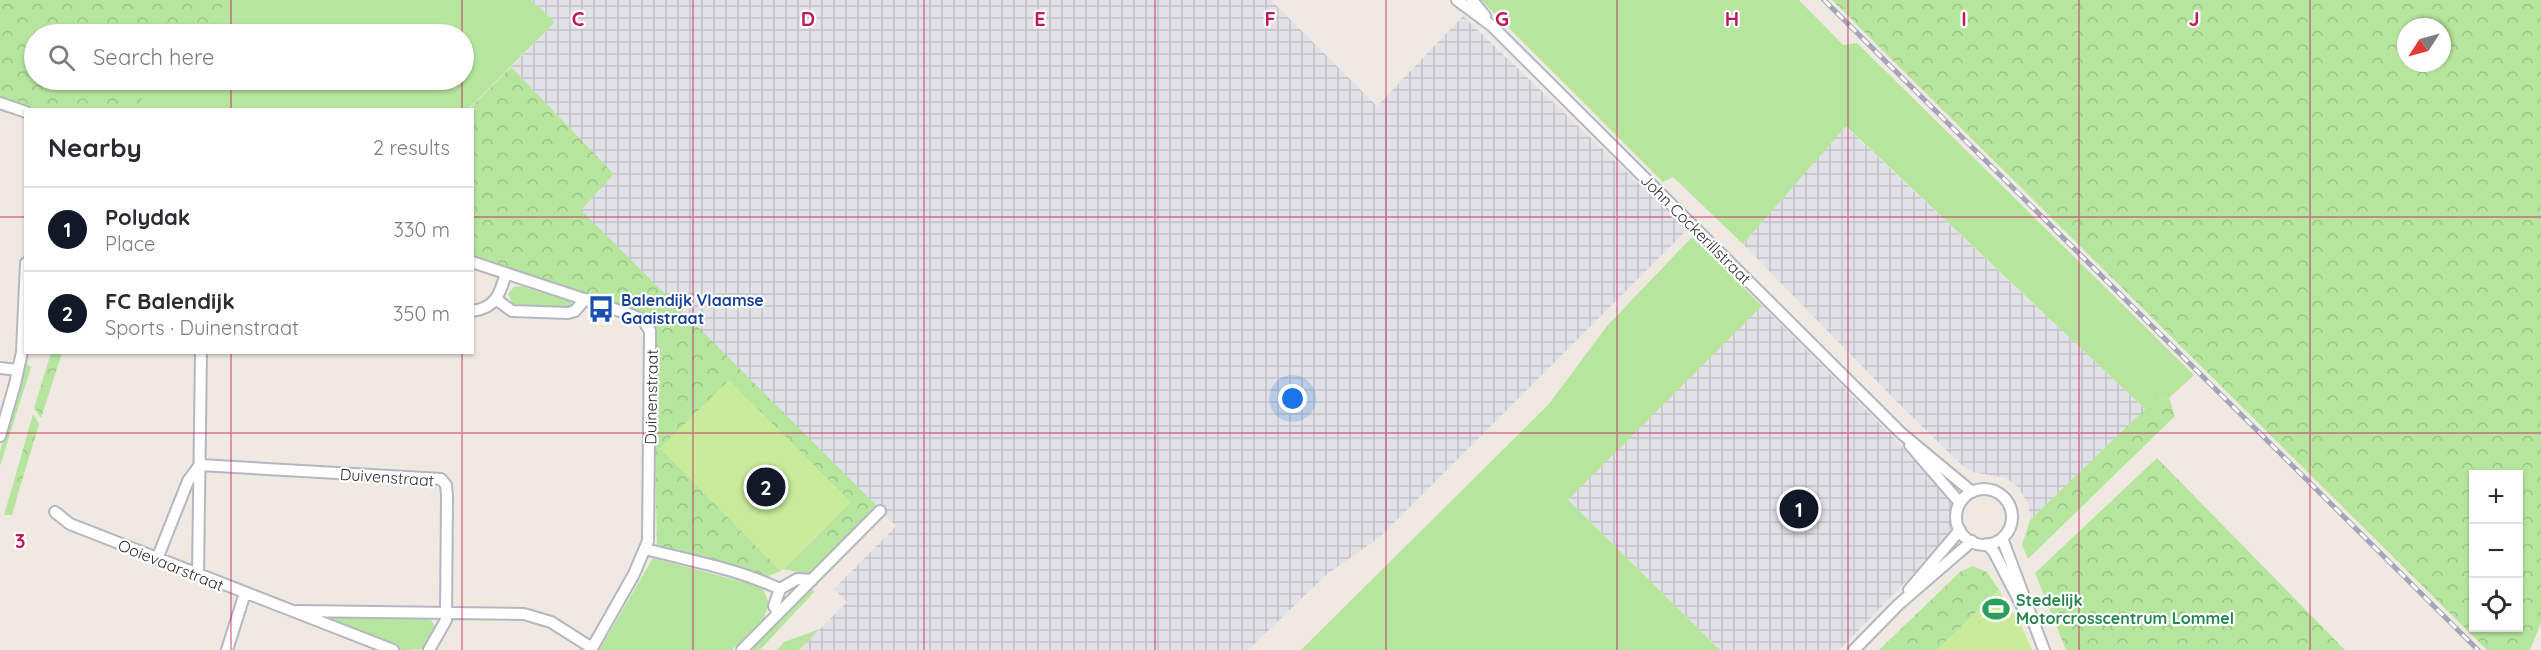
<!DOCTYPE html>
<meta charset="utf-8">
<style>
body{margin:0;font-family:Quicksand,sans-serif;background:#f7f7f7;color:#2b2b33}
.controls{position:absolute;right:18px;bottom:18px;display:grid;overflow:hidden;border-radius:0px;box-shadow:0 2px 4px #0004}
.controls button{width:54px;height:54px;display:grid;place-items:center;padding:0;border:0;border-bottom:2px solid #e1e1e2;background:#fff;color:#2b2b33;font:30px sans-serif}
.compass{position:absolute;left:2397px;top:18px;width:54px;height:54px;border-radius:50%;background:#fff;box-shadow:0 2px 4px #0004;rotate:234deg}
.you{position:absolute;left:1293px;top:399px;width:21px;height:21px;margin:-15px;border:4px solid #fff;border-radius:50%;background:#1a73e8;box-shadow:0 0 0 9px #1a73e833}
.badge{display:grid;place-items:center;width:39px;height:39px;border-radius:50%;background:#111827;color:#fff;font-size:20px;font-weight:700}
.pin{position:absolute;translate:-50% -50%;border:3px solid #fff;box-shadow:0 2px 6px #0006}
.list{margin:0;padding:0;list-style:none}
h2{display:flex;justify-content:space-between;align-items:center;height:78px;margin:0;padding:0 24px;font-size:26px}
h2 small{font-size:20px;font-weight:400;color:#7c7c81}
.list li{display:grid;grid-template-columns:39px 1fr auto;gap:18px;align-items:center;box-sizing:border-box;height:84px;padding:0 24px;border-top:2px solid #e1e1e2}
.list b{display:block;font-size:22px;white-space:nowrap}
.list p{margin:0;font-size:20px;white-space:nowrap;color:#7c7c81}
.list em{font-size:20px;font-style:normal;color:#7c7c81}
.icon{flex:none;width:33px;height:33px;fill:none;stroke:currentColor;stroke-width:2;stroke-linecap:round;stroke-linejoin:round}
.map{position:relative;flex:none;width:2541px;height:650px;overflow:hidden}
.search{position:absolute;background:#fff;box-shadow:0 2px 4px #0004;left:24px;top:24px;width:450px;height:66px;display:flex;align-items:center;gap:15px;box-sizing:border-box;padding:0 21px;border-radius:33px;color:#7c7c81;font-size:22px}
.panel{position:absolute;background:#fff;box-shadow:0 2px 4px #0004;left:24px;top:108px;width:450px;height:246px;border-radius:0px}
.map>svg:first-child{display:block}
</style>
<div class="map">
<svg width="2541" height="650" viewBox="0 0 2541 650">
<defs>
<pattern id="industrial-grid" width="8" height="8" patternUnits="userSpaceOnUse" patternTransform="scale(1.5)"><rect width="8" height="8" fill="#e3e1e8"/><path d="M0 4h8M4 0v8" fill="none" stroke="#c3c1c7"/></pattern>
<pattern id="forest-crowns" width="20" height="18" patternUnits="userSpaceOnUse" patternTransform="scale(1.5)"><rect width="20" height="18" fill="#b6e59e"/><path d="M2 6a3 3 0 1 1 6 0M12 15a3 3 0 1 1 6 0" fill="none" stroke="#9dc588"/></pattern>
</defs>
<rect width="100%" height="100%" fill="#efe9e1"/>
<path fill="url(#industrial-grid)" d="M531,0H1271L1377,106L1463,16L1687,230L1381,536L1325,576L1248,650H799L847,602L834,589L896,526L580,210L614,174L511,67L555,22Z
M1845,126L2145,409L2030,520L2029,505L2018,487L2006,478L1972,472L1962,465L1900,405L1743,244Z
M1762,306L1891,435L1951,499L1953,516L1948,538L1839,650H1720L1568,500Z"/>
<path fill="#b6e59e" d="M229,0H531L555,22L468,109H142L140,90L159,80H464V34H199Z
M1481,0H1799L1843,45L1857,43L2194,375L2169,398L2157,399L2145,409L1846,126L1743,244L1673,177L1663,182Z
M1692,237L1762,306L1568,500L1720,650H1301L1549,404L1607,326Z
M521,286L571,302L572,305L567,307L513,304L508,294L514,287Z
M24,362L31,367L0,466V452Z
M28,458L12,515H4L12,488L21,484Z
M815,538L831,552L809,574L783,569Z
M653,558L762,587L769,603L764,618L732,650H599Z
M811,587L814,592L760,650H750Z
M328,616L425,617L431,620L435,626L423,649L402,650L330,622Z
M820,629L799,650H777L784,642Z"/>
<path fill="url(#forest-crowns)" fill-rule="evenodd" d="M0,0H229L199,34H34V80H159L141,90L142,109H35L0,98Z
M1832,0H2541V623L2530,650H2487ZM2406,27H2442V63H2406ZM2518,474V628H2474V474Z
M511,67L614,174L581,210L876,505L831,552L815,538L850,502L661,449L781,571L768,576L657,549L655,449L656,330L647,318L611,301L473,256L472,110H468Z
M51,353H62L41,418L34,408Z
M2169,398L2175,416L2028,559L2022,545L2030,520L2145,409L2157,399Z
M33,414L39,424L21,484L12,488Z
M2157,458L2345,650H2066L2035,573Z
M1973,566L1987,572L1999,590L1937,650H1879L1961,571Z"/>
<path fill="#c9ec9a" d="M729,380L851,502L781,571L660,448Z
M1999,590L2022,627L2032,650H1937Z"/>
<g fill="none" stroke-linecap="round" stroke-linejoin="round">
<defs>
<path id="street" d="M1457,0L1492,26L1901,433L1972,492
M1472,0L1485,16
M0,103L26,112
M472,262L629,314L643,320L650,331L648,541L634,574L591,650
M497,300L512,311L568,313L575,311L585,299
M472,311C496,308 500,294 506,273
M0,368L18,370
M0,436L15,384L22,352L26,263
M1910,445L1960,503
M200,465L441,479L446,485L447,495L446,620L429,650
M1956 517a28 28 0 1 1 56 0a28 28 0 1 1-56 0Z
M55,512L70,524L393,650
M2002,538L2044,650
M1987,544L1994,552L2023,608
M646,549C691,561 738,569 780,589
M157,559L188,481L199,466
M198,575L201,352
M1909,590L1960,530
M298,611L524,614L551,622L592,648
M778,613L774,606L780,589L797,579L812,580
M227,650L245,593
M742,650L880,511
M1854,650L1898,605L1972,541"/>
</defs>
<use href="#street" stroke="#b4b7c1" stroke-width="14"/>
<use href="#street" stroke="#fff" stroke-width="10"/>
<defs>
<path id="rail" d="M1824,0L2478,650"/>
</defs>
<use href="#rail" stroke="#a3a6b8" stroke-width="5"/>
<use href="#rail" stroke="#fff" stroke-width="3" stroke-dasharray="9" stroke-linecap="butt"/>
</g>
<path fill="none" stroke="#c2185b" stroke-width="1.5" stroke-opacity="0.55" d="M231,0V34M462,0V34M693,0V650M924,0V650M1155,0V650M1386,0V650M1617,0V650M1848,0V650M2079,0V650M2310,0V650M231,80V110M462,80V110M0,217H26M472,217H2541M231,352V650M462,352V650M0,433H2541"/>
<defs>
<symbol id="bus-bare" viewBox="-9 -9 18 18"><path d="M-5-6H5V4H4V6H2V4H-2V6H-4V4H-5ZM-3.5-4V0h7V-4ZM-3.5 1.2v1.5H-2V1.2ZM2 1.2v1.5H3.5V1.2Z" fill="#1a4fb4" stroke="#fff" stroke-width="2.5" paint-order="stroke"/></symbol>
<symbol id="stadium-bare" viewBox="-9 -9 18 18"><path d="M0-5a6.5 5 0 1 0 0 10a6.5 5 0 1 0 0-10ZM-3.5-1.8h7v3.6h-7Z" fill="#2e9e5b" stroke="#fff" stroke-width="2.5" paint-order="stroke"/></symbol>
</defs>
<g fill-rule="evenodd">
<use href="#bus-bare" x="582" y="290" width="38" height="38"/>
<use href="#stadium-bare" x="1977" y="590" width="38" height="38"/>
</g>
<g text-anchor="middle" stroke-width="4.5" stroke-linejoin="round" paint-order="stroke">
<g font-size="16" fill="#2e2e2e" stroke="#fff">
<text transform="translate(1696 229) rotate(45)" y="6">John Cockerillstraat</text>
<text transform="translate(651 397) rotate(-89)" y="6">Duinenstraat</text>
<text transform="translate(387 477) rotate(4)" y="6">Duivenstraat</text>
<text transform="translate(171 565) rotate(22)" y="6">Ooievaarstraat</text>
</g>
<g font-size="16" font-weight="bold" fill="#164399" stroke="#fff" text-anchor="start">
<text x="621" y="306">Balendijk Vlaamse<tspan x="621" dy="18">Gaaistraat</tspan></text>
</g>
<g font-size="16" font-weight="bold" fill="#27864d" stroke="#fff" text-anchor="start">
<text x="2016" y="606">Stedelijk<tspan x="2016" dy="18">Motorcrosscentrum Lommel</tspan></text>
</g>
</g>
<g font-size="20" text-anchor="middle" font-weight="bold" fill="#c2185b" stroke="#fff" stroke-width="4.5" stroke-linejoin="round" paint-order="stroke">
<text x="578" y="26">C</text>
<text x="808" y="26">D</text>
<text x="1040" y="26">E</text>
<text x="1270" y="26">F</text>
<text x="1502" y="26">G</text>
<text x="1732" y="26">H</text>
<text x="1964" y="26">I</text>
<text x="2194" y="26">J</text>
<text x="20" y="548">3</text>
</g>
</svg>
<div class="controls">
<button>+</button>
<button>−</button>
<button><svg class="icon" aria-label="locate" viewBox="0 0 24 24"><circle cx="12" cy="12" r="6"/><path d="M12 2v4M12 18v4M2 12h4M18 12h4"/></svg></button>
</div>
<svg class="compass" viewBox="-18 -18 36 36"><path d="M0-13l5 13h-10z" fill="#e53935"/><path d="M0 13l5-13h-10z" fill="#7c7c81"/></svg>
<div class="you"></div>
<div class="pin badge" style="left:1799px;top:509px">1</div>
<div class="pin badge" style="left:766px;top:487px">2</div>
<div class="search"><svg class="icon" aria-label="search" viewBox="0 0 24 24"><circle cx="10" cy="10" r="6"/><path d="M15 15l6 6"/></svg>Search here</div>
<section class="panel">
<h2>Nearby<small>2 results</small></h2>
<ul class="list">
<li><span class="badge">1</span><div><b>Polydak</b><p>Place</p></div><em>330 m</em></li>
<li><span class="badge">2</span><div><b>FC Balendijk</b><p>Sports · Duinenstraat</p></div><em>350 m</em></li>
</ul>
</section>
</div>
